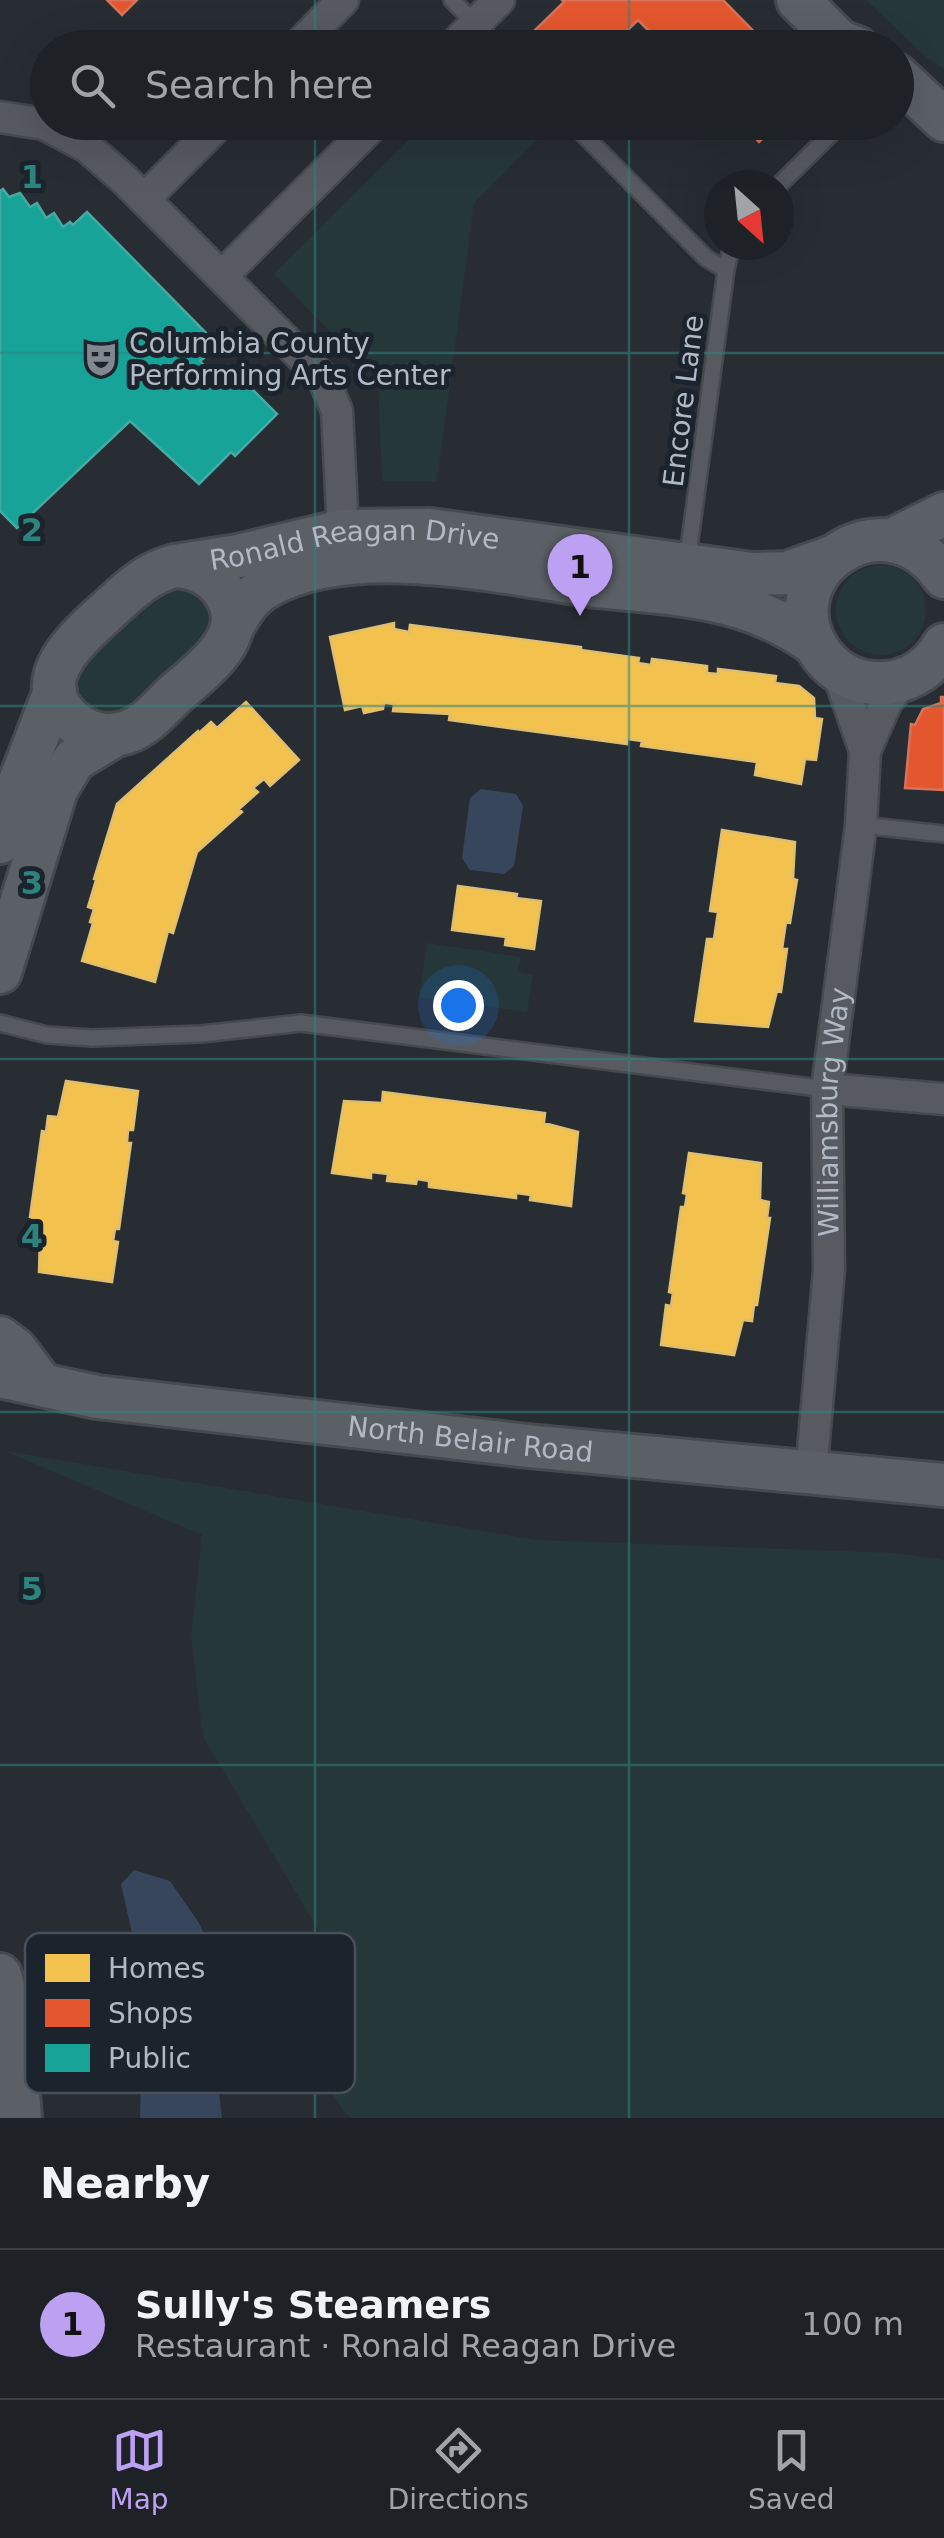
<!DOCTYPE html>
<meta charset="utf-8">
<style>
body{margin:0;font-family:"DejaVu Sans",sans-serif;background:#2b2f32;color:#f1f3f6}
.compass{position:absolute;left:704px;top:170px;width:90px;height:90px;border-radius:50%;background:#1e2226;box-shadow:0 10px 40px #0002;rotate:153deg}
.you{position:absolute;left:458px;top:1005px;width:35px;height:35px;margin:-25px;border:8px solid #fff;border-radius:50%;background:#1a73e8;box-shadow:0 0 0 15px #1a73e833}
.badge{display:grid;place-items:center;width:65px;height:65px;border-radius:50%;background:#bca0f2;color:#111;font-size:32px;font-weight:700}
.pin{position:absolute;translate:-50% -82px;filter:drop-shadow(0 2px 5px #0008)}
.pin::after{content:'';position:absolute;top:52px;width:35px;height:30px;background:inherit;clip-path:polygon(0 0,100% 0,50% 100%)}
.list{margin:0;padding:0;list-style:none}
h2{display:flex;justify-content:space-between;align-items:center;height:130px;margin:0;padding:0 40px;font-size:42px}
h2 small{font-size:32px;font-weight:400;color:#a1a4a7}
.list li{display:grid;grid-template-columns:65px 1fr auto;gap:30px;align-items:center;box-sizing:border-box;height:150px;padding:0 40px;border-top:2px solid #3c3f43}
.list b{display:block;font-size:38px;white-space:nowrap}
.list p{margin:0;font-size:32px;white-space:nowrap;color:#a1a4a7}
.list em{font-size:32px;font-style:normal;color:#a1a4a7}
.icon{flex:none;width:55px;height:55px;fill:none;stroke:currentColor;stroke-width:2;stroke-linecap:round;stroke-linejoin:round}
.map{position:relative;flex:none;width:944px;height:2118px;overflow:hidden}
.search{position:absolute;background:#1e2226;box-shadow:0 10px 40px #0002;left:30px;right:30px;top:30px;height:110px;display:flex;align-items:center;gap:25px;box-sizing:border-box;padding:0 35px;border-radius:55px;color:#a1a4a7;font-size:38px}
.sheet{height:280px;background:#1e2226}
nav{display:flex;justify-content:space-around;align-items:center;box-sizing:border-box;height:140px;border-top:2px solid #3c3f43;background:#1e2226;font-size:28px;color:#a1a4a7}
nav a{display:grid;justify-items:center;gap:5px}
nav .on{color:#bca0f2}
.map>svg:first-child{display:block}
</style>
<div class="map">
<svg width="944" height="2118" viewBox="0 0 944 2118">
<rect width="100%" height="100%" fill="#282d33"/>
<path fill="#263739" d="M866,0H944V69L925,56Z
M546,122L550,127L474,203L437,481H382L378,381L274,274L426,123Z
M836 610a45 45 0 1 1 90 0a45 45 0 1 1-90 0Z
M164,580L209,594L215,632L118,719L78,705L68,672Z
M427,943L521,957L518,972L533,975L527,1012L419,997Z
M5,1451L536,1540L895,1553L944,1560V2118H351L344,2112L311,2060L333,2014L353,1988L203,1737L191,1636L202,1535Z"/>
<path fill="#37465c" d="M481,789L516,794L523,806L514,866L504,874L470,870L462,858L470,798Z
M134,1870L170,1881L199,1923L231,1994L216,2067L222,2118H140L142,2037L138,1960L121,1884Z"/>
<path fill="#f2c14e" stroke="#debf71" stroke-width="2.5" d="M394,623V629L409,632L410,625L581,647V650L639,658L638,663L651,665L652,659L707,666V673L718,674V669L776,676L775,683L799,686L814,698L815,718L822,719L816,760L805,759L801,784L755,775L757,762L641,746L642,741L627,739V744L449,720L450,714L393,711L394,704L384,703L383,709L364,713L362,706L345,710L330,637Z
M246,702L299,760L270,786L264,779L253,788L258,792L239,809L242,812L197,852L173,933L168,931L155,982L82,961L93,923L90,922L94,909L88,907L96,880L94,879L117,804L198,731L199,733L211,722L217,728Z
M722,830L795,842L793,879L797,880L790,923L786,922L782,949H787L781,992L777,991L768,1027L695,1021L707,939H714L718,912L710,911Z
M458,886L517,894L516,898L541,901L534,949L505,945L506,937L452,930Z
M66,1081L138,1091L133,1130H128L127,1143H131L119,1229H115L113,1241L118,1242L112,1282L39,1272L40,1236L31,1235L33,1218L30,1217L42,1131L46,1132L48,1116L58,1117Z
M383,1092L545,1113L544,1123L578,1132L571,1206L530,1200L531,1195L516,1193V1198L429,1187V1181L417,1179L416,1184L387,1181L388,1174L371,1172V1178L332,1173L344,1101L382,1103Z
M689,1153L761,1163L760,1200L769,1202L767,1218H770L757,1305H754L752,1321L743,1320L734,1355L661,1345L666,1305L671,1306L673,1293L669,1292L681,1207H685L687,1194L683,1193Z"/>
<path fill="#e4572e" stroke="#d5745b" stroke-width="2.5" d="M107,0H137L122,15Z
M562,0H723L770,48H666L638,20L609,48H539L534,41V31L564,2Z
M740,122H780L759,142Z
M941,697H944V790L905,788L911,724L915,725L923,709L941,703Z"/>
<path fill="#17a398" stroke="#45aaa5" stroke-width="2.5" d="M3,189L9,197L20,193L30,207L37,203L46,218L54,213L63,227L70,222L73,225L87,212L214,341L201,354L204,358L200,361L216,379L229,366L277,414L235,456L231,452L199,484L130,421L17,528L0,511V191Z"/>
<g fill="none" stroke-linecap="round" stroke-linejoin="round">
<defs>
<path id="lane" d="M452,0L499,48
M571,122L706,258L726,270
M779,185L843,122
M687,563L726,270L732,245
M861,825L944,834
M0,1023L47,1035L92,1038L201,1034L301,1023L827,1089"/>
<g id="street">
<path d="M296,48L343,0"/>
<path d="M451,48L499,0"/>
<path d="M0,117L44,124L87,147L125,180L323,378L337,411L343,531"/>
<path d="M144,199L221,122"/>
<path d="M222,276L376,122"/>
<path d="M837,670L865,751"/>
<path d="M827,1089L944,1099"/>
<path id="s1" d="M811,1473L829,1270L827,1089L861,825L865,751L887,701L905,680"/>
</g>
<g id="secondary">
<path d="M798,0L840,42L857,48"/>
<path d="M896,75L944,120"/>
<path d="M892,540L944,514"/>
<path id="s2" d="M175,566L238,556L343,531L430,530L752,574L787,573L832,557"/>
<path d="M175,566C194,567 210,573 222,589C255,633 205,668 175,694C161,707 146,726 127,732C109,738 91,735 76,724C25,684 74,641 106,612C128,592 146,573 175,566Z"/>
<path d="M944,577C884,489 764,576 822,655C834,671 853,682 874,683C904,685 929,671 944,645"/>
<path d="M232,627C241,611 249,597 266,587C353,537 502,573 597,586C644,591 695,593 740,607C767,615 792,628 815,644"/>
<path d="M0,842L17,789L55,691"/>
<path d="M0,972L56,790L74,760L115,735"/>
<path d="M0,1338L15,1349L42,1385"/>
<path id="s3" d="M0,1376L97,1397L528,1446L944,1485"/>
<path d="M0,1975L13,2029L20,2118"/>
</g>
</defs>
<use href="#lane" stroke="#46494e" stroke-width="20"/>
<use href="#street" stroke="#46494e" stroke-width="35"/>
<use href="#secondary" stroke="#46494e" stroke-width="48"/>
<use href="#lane" stroke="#575b61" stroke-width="15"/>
<use href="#street" stroke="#575b61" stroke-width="30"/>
<use href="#secondary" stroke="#5b5f66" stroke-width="42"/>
</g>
<path fill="none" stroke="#2f837f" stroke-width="2.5" stroke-opacity="0.55" d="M315,0V48M629,0V48M315,122V2118M629,122V2118M0,353H944M0,706H944M0,1059H944M0,1412H944M0,1765H944"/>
<defs>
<symbol id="theatre-bare" viewBox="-9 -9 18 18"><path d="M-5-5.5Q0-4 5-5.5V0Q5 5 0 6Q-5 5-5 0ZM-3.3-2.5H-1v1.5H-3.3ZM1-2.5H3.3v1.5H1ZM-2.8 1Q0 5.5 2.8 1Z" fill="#818891" stroke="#1b232d" stroke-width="2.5" paint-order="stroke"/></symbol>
</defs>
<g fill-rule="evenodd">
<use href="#theatre-bare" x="76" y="334" width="50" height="50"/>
</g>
<g text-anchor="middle" stroke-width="10" stroke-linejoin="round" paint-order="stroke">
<g font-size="28" fill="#b1b9c4" stroke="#1b232d" text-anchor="start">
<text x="129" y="353">Columbia County<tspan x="129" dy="32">Performing Arts Center</tspan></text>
</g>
<g font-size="28" fill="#b1b9c4" stroke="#1b232d">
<text transform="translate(683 401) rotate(-83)" y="10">Encore Lane</text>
<text dy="10" stroke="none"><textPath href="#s2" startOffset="182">Ronald Reagan Drive</textPath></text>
<text dy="10" stroke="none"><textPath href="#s1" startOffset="362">Williamsburg Way</textPath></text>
<text dy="10" stroke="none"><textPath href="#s3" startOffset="475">North Belair Road</textPath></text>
</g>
</g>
<rect x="25" y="1933" width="330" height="160" rx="15" fill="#1b232d" stroke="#48505a" stroke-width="2.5"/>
<rect x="45" y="1954" width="45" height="28" fill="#f2c14e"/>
<rect x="45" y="1999" width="45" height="28" fill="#e4572e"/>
<rect x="45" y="2044" width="45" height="28" fill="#17a398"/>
<g font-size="28" fill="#b1b9c4">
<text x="108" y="1978">Homes</text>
<text x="108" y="2023">Shops</text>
<text x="108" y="2068">Public</text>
</g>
<g font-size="32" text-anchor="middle" font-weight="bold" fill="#2f837f" stroke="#1b232d" stroke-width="10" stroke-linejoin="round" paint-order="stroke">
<text x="32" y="188">1</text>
<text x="32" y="541">2</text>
<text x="32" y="894">3</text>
<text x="32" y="1247">4</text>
<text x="32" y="1600">5</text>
</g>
</svg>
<svg class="compass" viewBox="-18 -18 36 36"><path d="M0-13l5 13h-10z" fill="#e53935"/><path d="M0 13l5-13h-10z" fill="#a1a4a7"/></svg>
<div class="you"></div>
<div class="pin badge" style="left:580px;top:616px">1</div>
<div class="search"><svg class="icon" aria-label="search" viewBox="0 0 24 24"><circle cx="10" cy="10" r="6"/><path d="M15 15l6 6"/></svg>Search here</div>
</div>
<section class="sheet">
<h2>Nearby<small></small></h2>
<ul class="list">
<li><span class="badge">1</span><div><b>Sully's Steamers</b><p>Restaurant · Ronald Reagan Drive</p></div><em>100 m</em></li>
</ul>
</section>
<nav>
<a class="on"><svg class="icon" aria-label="map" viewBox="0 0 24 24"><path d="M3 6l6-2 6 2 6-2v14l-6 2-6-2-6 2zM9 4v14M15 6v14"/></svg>Map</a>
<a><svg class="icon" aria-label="directions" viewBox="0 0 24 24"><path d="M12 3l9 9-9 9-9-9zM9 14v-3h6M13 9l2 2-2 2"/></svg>Directions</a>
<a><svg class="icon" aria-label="saved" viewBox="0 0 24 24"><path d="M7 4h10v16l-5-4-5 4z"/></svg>Saved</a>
</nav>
